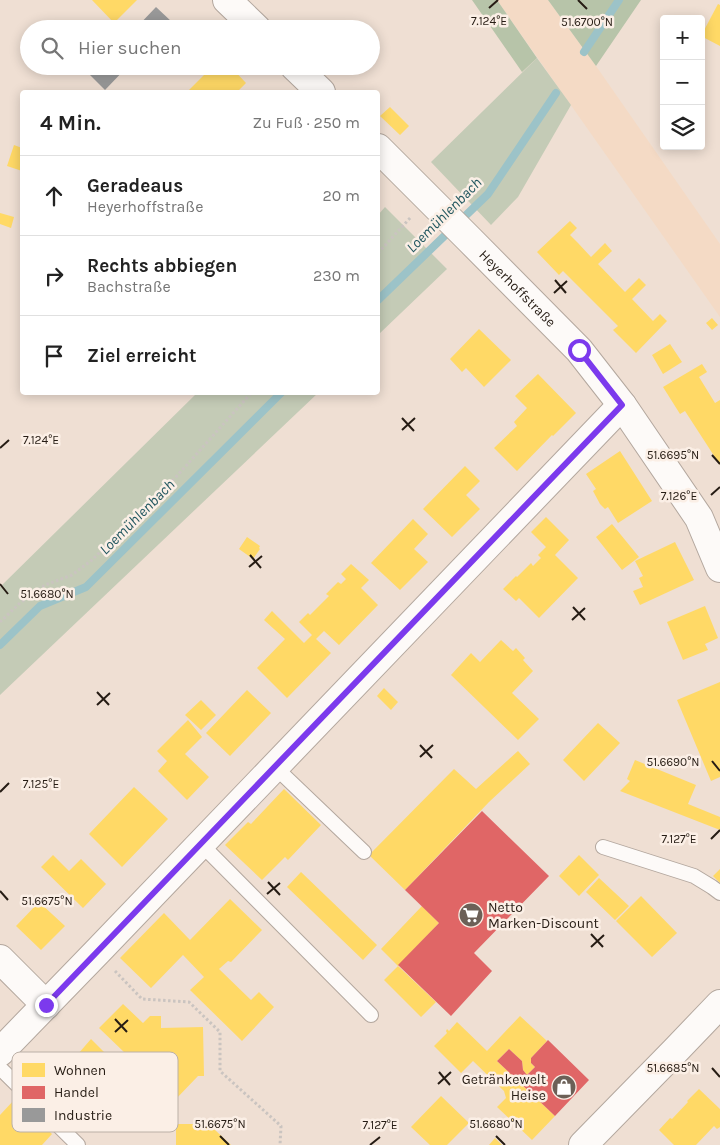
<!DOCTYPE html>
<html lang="de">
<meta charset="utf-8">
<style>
body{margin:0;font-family:Karla,sans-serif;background:#f6f6f6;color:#222}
.controls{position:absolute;right:15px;top:15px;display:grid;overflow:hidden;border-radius:5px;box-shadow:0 2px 12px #0003}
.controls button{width:45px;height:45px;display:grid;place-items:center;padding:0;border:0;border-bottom:1px solid #e0e0e0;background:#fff;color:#222;font:25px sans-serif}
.stop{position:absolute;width:15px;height:15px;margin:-11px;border:4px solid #7c3aed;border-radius:50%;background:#fff}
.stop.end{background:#7c3aed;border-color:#fff;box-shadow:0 1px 5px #0008}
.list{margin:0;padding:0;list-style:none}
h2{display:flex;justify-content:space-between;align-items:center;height:65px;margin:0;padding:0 20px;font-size:21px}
h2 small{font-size:16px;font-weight:400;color:#767676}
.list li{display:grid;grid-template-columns:32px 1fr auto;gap:15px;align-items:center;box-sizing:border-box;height:80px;padding:0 20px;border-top:1px solid #e0e0e0}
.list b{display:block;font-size:19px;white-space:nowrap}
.list p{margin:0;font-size:16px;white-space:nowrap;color:#767676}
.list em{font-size:16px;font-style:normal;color:#767676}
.icon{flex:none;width:28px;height:28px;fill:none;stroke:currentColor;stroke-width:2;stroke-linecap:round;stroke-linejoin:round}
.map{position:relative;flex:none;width:720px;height:1145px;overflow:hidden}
.search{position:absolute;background:#fff;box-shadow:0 2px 12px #0003;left:20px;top:20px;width:360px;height:55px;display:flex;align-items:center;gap:12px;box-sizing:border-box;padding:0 18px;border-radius:28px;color:#767676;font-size:19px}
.panel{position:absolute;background:#fff;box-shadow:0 2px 12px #0003;left:20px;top:90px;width:360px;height:305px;border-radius:5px}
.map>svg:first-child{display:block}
</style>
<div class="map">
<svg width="720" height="1145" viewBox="0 0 720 1145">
<rect width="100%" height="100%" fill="#efdfd3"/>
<path fill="#f4dac5" d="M497,0H548L596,66L720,244V317Z"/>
<path fill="#c4cbb6" d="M537,58L571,105L518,197L491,225L431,162Z
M385,207L447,269L378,335V215Z
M197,393H318L0,695V587Z"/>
<path fill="#b7c4a9" d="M472,0H497L537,58L522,72Z
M548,0H641L596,66Z"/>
<path fill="#ffd966" d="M92,0H137L114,23Z
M718,4L720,5V46L701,36Z
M213,66H230L246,83L237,92H187Z
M390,107L409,126L400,135L380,116Z
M14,145L22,148V171L7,166Z
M0,213L14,217L11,228L0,224Z
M570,221L577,228L570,235L578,243L591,257L605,243L612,251L598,264L625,292L639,278L646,285L632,299L653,321L660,314L667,321L636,353L613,330L618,326L563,271L559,275L537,252Z
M712,318L718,325L712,330L706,323Z
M479,329L511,360L484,387L466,368L462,372L450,359Z
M670,344L682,362L663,374L652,355Z
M702,364L707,372L699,377L715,403L720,400V465L685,411L680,414L663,387Z
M538,374L576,413L553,436L552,435L517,471L494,448L517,426L514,422L527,408L515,396Z
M620,451L652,501L618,523L608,507L605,509L600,504L593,491L596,489L586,474Z
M465,466L480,481L466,495L480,509L452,537L423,509Z
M546,517L569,540L555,555L578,578L539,618L519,598L516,601L503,589L516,576L517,577L531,563L533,566L541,558L538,555L546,547L531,532Z
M413,519L428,534L414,549L428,562L400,590L371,563Z
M612,524L639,557L622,570L596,537Z
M247,537L260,546L259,548L260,549L253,559L239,549Z
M675,542L694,580L640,605L633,591L643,587L639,578L643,576L635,561Z
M351,564L369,580L361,588L378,605L339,645L324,631L316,639L331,653L287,698L257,668L285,639L264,620L272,611L304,643L312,635L299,622L308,613L310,615L329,596L326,594L338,582L341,584L346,579L341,574Z
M705,606L718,638L705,644L708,650L683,660L667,622Z
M501,640L513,651L516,648L525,658L523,660L533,671L512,693L539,719L518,740L451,675L471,653L480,662Z
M720,682V777L711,781L677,700Z
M384,688L398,702L391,710L377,696Z
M247,690L271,713L230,756L206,733Z
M201,700L216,715L201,730L185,715Z
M188,720L202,737L185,754L209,777L187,800L158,771L167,761L157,751Z
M598,723L620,743L584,781L563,760Z
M518,751L530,764L489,802L405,890L369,855L454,769L476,789Z
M635,760L696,785L688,804L720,817V830L620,791L630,781L627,779Z
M134,787L168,819L122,867L89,834Z
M284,789L321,825L288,860L285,857L262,880L225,845L248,822L251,824Z
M53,855L69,871L81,859L106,884L83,908L41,867Z
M579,855L599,875L579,896L559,876Z
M720,869V883L713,876Z
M301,872L377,945L363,960L287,887Z
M599,878L629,906L615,920L586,892Z
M641,896L677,933L652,957L616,921Z
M230,899L262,930L231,962L228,961L219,969L251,1000L259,992L274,1007L242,1041L190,990L204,977L183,955L151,988L120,958L164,913L190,940Z
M39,902L65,926L41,950L16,926Z
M422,906L439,923L398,966L381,949Z
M398,966L436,1002L421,1017L384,980Z
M123,1004L143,1023L150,1016H161V1028L203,1027L204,1076H198L175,1100V1106L126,1107L125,1053L99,1028Z
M520,1016L547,1041L531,1058V1063L535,1067L527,1075L523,1070L522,1061L509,1049L497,1061L555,1116L532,1140L497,1107L506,1098L504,1091L473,1061L461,1073L434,1046L447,1033L446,1031L447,1029L449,1031L457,1022L487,1051Z
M91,1039L107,1055L94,1069L78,1054Z
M699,1089L720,1109V1127L717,1129L714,1126L696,1145H674L659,1130L670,1118L672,1119L688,1102L687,1101Z
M441,1096L469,1123L447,1145H430L411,1127Z
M15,1099L52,1134L42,1145H0V1115Z
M176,1124H214V1129L231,1145H176Z
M495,1138L502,1145H489Z"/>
<path fill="#e06666" d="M482,811L549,876L474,953L492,971L451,1016L398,965L439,923L405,890Z
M548,1040L589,1080L555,1116L497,1061L509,1049L522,1061L523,1070L527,1075L535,1067L531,1063V1058Z"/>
<path fill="#999" d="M156,7L172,22L166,29H135Z
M97,66H128L105,90L89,74Z"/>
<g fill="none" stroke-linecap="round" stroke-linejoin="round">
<path stroke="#9cc3c8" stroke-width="8" d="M584,52L619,0
M378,300L488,194L556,93
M0,645L40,606L86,587L282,392"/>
<defs>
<path id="service" d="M275,767L364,852
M201,844L371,1015
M603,847L694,876L712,887L720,893
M0,1068L78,1145"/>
<g id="minor">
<path d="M227,0L257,29"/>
<path d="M294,66L321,92"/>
<path id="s1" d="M378,148L470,240L579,350L622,405L699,518L720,568"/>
<path d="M0,959L46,1005"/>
<path d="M0,1052L97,952L622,405"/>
</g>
<path id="secondary" d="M583,1145L675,1051L720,1004"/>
</defs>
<use href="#service" stroke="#b3a79e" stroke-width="16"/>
<use href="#minor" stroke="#b3a79e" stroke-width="30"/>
<use href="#secondary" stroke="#b3a79e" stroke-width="30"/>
<path stroke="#cac4c0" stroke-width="3" stroke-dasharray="2.5 2.5" stroke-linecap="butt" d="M378,253L411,217
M0,622L20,603L45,585L72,575L92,560L176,477L252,392
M115,971L142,999L189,1002L220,1032V1071L281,1126L280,1145"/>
<use href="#service" stroke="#fdfaf8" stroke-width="14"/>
<use href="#minor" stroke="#fdfaf8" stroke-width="28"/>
<use href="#secondary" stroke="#fdfaf8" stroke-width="28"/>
</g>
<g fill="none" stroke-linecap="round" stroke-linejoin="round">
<path stroke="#7c3aed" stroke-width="6" d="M46,1005L622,405L579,350"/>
</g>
<path fill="none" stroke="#261c14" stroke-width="2" d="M578,0L587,9M489,8L498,0M555,280L566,293M554,293L567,281M402,418L414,431M402,430L415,418M0,448L9,440M712,455L720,464M711,495L720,487M250,555L261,568M249,567L262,556M0,584L8,594M573,607L585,620M572,620L585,608M97,692L109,705M97,705L110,693M420,745L432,758M420,757L433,745M712,761L720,771M0,792L9,783M711,839L720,830M268,882L280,895M0,891L8,900M267,894L280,883M591,934L603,947M591,947L604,935M115,1019L127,1032M115,1032L128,1020M712,1068L720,1077M439,1072L450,1085M438,1084L451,1072M220,1136L229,1145M496,1136L505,1145M370,1145L380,1137"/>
<defs>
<symbol id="supermarket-disc" viewBox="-11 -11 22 22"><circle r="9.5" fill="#6c6057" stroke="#fbefe6"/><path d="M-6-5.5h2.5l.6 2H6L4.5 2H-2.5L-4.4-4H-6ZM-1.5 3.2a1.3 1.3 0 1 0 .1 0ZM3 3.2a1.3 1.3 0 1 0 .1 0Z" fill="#fff"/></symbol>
<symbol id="shop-disc" viewBox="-11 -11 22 22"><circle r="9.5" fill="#6c6057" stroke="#fbefe6"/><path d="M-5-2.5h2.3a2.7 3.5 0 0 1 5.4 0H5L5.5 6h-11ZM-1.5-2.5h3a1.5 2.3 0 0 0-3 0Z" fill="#fff"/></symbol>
</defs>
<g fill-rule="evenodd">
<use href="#supermarket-disc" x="457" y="901" width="28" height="28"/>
<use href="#shop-disc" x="550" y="1073" width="28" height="28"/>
</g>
<g text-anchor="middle" stroke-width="5" stroke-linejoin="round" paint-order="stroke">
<g font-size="14" fill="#261c14" stroke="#fbefe6">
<text dy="5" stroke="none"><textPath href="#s1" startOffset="198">Heyerhoffstraße</textPath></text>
</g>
<g font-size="14" fill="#261c14" stroke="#fbefe6" text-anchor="start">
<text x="488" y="912">Netto<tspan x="488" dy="16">Marken-Discount</tspan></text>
<text x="546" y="1084" text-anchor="end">Getränkewelt<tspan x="546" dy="16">Heise</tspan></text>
</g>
<g font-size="15" font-style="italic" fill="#225760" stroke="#fbefe6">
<text transform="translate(444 215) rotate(-45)" y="5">Loemühlenbach</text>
<text transform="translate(137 517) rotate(-45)" y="5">Loemühlenbach</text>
</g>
</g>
<rect x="12" y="1052" width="166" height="80" rx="8" fill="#fbefe6" stroke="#bbb0a7" stroke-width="1"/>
<rect x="22" y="1063" width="23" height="14" fill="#ffd966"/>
<rect x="22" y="1086" width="23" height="13" fill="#e06666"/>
<rect x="22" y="1108" width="23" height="14" fill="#999"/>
<g font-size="14" fill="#261c14">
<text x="54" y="1075">Wohnen</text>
<text x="54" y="1097">Handel</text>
<text x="54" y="1120">Industrie</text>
</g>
<g font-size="12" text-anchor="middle" fill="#261c14" stroke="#fbefe6" stroke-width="5" stroke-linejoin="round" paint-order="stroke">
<text x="489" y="25">7.124°E</text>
<text x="587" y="26">51.6700°N</text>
<text x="41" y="444">7.124°E</text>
<text x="673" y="459">51.6695°N</text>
<text x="679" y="500">7.126°E</text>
<text x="47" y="598">51.6680°N</text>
<text x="673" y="766">51.6690°N</text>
<text x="41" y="788">7.125°E</text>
<text x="679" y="843">7.127°E</text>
<text x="47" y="905">51.6675°N</text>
<text x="673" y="1072">51.6685°N</text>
<text x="220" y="1128">51.6675°N</text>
<text x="496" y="1128">51.6680°N</text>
<text x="380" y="1129">7.127°E</text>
</g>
</svg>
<div class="controls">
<button>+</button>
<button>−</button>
<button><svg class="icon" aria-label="layers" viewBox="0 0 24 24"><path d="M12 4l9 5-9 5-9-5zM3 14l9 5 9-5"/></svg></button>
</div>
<div class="stop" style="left:579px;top:350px"></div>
<div class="stop end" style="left:46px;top:1005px"></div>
<div class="search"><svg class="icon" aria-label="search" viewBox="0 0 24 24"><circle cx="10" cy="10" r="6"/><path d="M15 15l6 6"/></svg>Hier suchen</div>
<section class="panel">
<h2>4 Min.<small>Zu Fuß · 250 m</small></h2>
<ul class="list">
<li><svg class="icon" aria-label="ahead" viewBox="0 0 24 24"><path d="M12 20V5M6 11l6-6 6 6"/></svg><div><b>Geradeaus</b><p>Heyerhoffstraße</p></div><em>20 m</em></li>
<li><svg class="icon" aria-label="right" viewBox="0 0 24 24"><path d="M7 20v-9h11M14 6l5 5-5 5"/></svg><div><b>Rechts abbiegen</b><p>Bachstraße</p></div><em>230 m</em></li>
<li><svg class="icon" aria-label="arrive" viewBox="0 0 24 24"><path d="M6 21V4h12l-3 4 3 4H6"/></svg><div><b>Ziel erreicht</b></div></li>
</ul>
</section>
</div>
